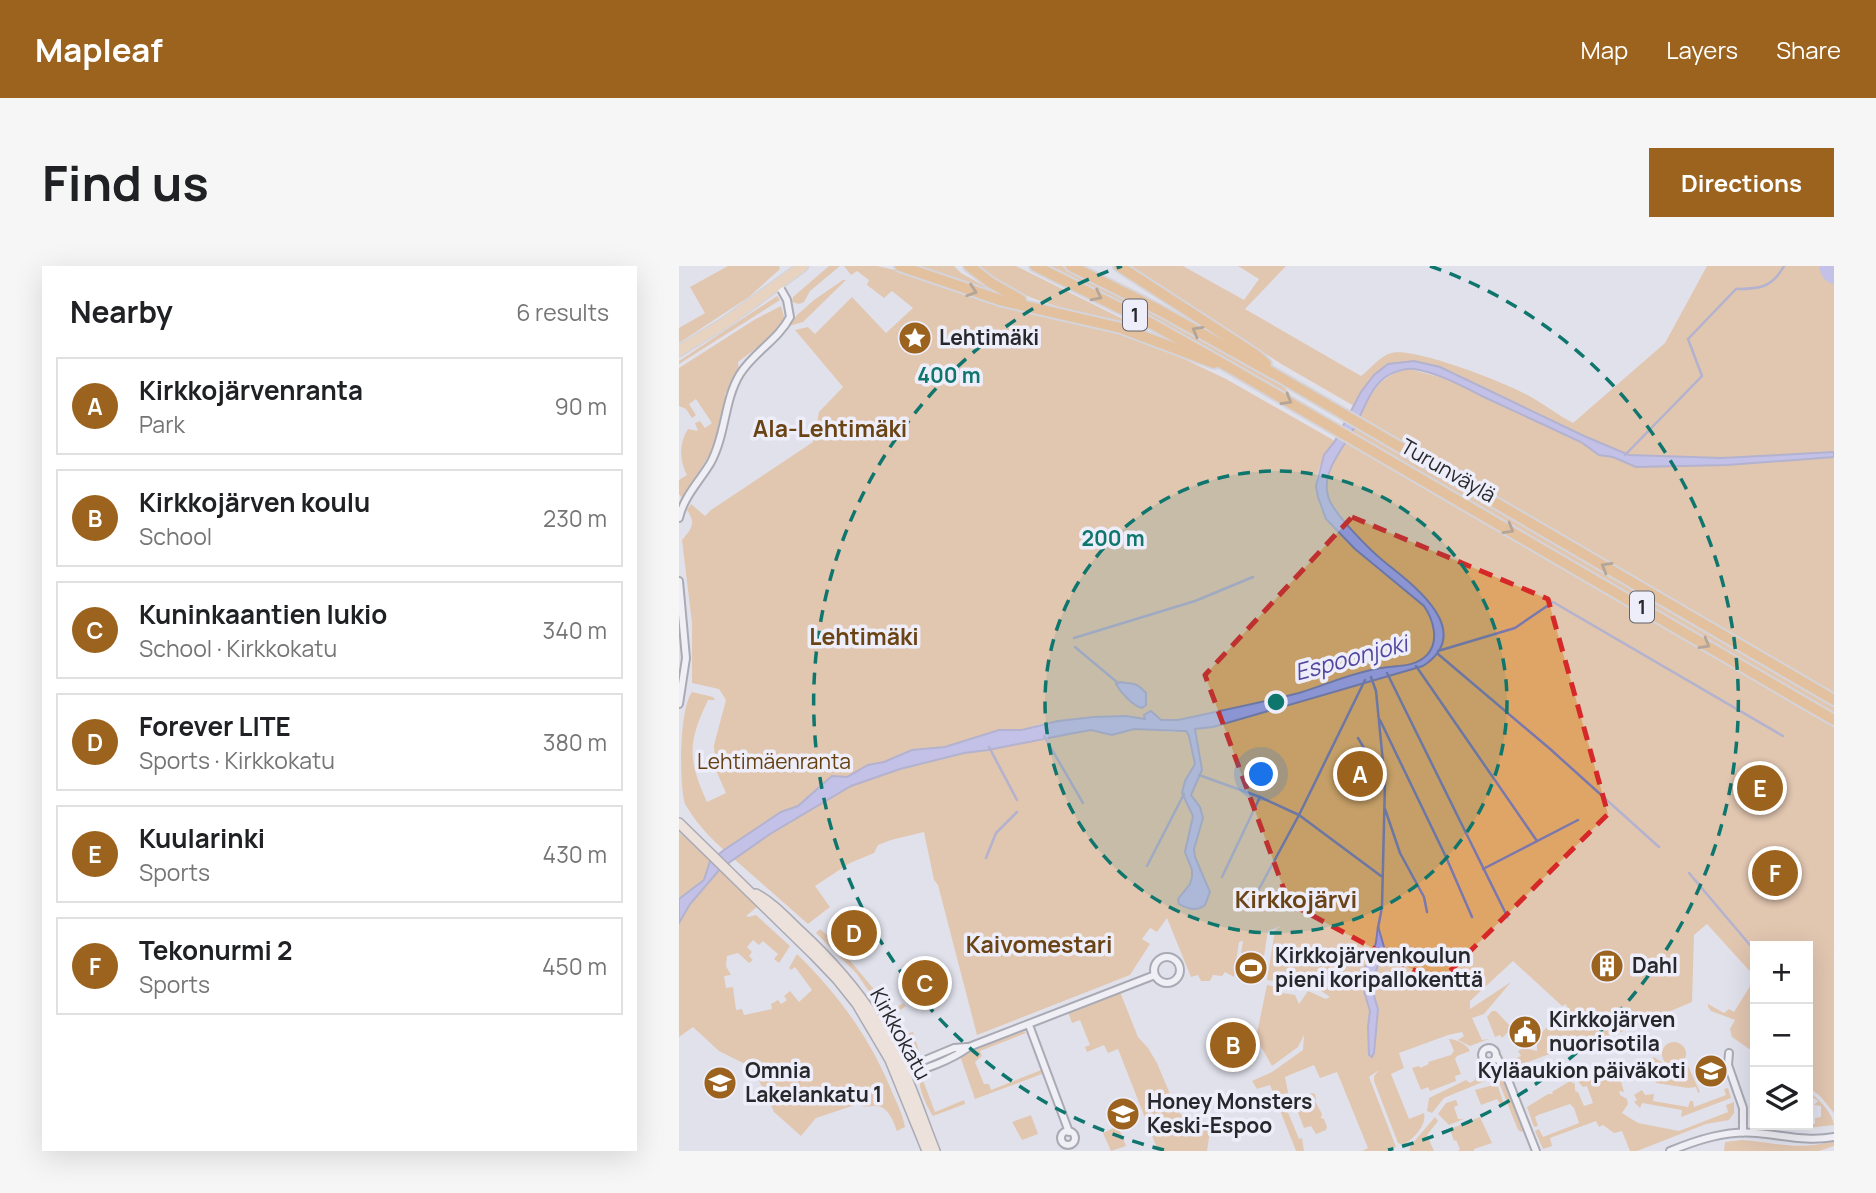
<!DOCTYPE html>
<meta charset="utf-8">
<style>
body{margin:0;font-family:Manrope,sans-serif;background:#f6f6f6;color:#202124}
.controls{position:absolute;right:21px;bottom:21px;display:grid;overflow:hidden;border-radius:0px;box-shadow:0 7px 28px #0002}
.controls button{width:63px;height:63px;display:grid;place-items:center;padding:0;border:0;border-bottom:2px solid #e0e0e0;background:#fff;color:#202124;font:35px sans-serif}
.you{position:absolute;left:583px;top:509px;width:24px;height:24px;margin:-18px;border:5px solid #fff;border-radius:50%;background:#1a73e8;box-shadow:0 0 0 10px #1a73e833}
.badge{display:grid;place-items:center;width:46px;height:46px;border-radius:50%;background:#9b631e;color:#fff;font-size:23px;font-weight:700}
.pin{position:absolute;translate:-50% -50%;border:4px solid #fff;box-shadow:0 2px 7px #0006}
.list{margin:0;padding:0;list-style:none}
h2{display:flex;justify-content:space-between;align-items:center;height:91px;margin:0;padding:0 28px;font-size:30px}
h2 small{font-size:23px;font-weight:400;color:#757577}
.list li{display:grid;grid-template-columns:46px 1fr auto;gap:21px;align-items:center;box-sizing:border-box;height:98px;margin:0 14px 14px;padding:0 14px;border:2px solid #e0e0e0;border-radius:0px}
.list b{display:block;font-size:26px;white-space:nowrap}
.list p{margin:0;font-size:23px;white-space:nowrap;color:#757577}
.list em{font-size:23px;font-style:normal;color:#757577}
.icon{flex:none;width:38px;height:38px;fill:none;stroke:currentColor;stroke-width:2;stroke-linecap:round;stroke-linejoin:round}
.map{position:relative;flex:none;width:1155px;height:885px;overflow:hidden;border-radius:0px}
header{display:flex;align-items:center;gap:42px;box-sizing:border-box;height:98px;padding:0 35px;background:#9b631e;color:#fff}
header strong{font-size:33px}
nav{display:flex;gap:38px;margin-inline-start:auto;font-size:24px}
.intro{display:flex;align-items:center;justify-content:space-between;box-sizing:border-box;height:168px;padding:0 42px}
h1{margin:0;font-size:49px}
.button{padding:18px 32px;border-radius:0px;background:#9b631e;color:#fff;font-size:24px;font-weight:700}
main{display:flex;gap:42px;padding:0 42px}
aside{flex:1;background:#fff;border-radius:0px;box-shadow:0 7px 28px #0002}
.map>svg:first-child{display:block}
</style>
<header>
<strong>Mapleaf</strong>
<nav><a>Map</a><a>Layers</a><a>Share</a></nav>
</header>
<div class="intro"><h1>Find us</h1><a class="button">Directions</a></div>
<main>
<aside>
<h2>Nearby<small>6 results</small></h2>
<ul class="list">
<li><span class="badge">A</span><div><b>Kirkkojärvenranta</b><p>Park</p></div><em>90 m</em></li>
<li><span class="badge">B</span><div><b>Kirkkojärven koulu</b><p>School</p></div><em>230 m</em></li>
<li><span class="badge">C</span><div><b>Kuninkaantien lukio</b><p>School · Kirkkokatu</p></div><em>340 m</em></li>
<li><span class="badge">D</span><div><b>Forever LITE</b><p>Sports · Kirkkokatu</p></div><em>380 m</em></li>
<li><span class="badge">E</span><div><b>Kuularinki</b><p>Sports</p></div><em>430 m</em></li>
<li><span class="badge">F</span><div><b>Tekonurmi 2</b><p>Sports</p></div><em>450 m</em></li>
</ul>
</aside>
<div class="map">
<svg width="1155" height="885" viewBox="0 0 1155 885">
<rect width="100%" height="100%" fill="#e1e1ec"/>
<path fill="#dfa567" d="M49,0H100L101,3L70,31L0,77V62L26,47L11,21Z
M150,0H161L131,25L125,36L120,38L113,36L114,31Z
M165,0H198L216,4L306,36L428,64L472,77L547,113L656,175C646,188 638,201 637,218C637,229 642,245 648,253C672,285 714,314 745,340C754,353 761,375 748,389C735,402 718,399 702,402C674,406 647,419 620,427C580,437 539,445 499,454H482L472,445L466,449V453L447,450L361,458L343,464H320L266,481L226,486L205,496L189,499L168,511L153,510L119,540L102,546L45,584C31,572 15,554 6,538C0,519 0,443 13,426L34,431L36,434H29C8,478 9,493 28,536L47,527L36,502L35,479L47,434L40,423L13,417V357L3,274C13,263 17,257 8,244L12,238L26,250L32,244L134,176L140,146L164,121L116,64L129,61L136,68L173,31L207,67L234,42L213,25L205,32L188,19L190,14L178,5L172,9Z
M236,0H275L282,7L318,27L316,28Z
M297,0H337L460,61C400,44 347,40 297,0Z
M372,0H383L473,46L604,120L612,129L471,50Z
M449,0H504L565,34L580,13L559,0H607L566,43L682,110C691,103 701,90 712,87C734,80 831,118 852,131C866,139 879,149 894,157L986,77L1028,0H1155V186L1043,192L950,189L905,170L761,101L723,96L682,126L675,140L604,99Z
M164,14H167L124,56L110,60L118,49L135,34Z
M98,30L101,34L0,98V95Z
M102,40L106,54L88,74L59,96L60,107L46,128L49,137L34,183L3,232L0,228V214L8,209C0,194 0,177 9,163L19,165L16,157L21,155L26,162L33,157L17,133L10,138L17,149L13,152L7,143L0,140V102L75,54Z
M730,103L768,113L902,176L920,189L934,191L957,201L1048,199L1155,191V847L1141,830L1129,821V680H1076V711L1028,658L1015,669L1013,736L942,766L865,790L833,802L827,791L832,795L842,790L839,785L845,782L858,785V771L888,742L887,738L883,740L834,695L791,735V743L832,716L805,748L793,752L803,774L810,773L791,780L779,774L785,770L783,766L769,769L720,787L725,802L712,808L730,853L745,847C748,859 735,873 724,879L719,877L695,815V810L700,804L690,811L717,881L708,885H683L689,882L658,806L641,812L635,799L606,811L611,836L606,839L620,873L623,872L625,885H617L591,819L578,823L573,815L593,806L624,784L625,769L619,781L593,800L577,772L588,719L603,722L604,727L616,729L620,738L629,725L647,733L651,731L641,724V722L588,714L596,664L602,660L589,665L585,690L562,687L564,675L560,676L555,711L546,706L543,710L534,709L531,715H522L519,709L512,711L488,652L478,666L471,662L463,673L471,678L451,709L298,769L259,619L255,614L245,566L212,574L199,579L195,587L171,597L136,620L151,641L129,658L55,593L91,568L172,520L221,503L285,487L308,484L412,464L433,469L455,463L495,466L534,461L744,400C797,366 737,321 708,298C693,286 653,247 649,230C642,204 667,178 678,157C693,129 696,110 730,103Z
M0,566L31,595L25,614L0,633Z
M41,603L79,640L67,650L69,651L77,649L111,680L100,697L95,693L99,688L84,675L80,679L74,674L68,681L73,686L70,690L74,694L70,697L59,687L48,690L47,700L52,709L45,710L47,722L54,721L57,744L63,743L65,749L93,743L92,738L99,734L102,738L108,734L105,730L111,725L120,736L133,724L116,701L112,704L110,702L118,688C159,728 192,773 213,826C218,837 224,849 226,861L218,865C214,854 209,840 196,840C188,840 186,842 179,838L137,852L122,870L95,846L74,802L40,785L14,761L0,771V657L11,638Z
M141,663L153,673L213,745L224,737L227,740L209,753L178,708L137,667Z
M562,689L586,693L582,715L558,712Z
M1076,712V787L1053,771L1051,763L1056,754L1032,745L1029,741V738L1045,747L1050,743L1055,746Z
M441,726L459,771L469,782L478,797L491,828L504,832L501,848L532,857L528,885H479L439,783L429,787L425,779L408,786L406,781L411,779L401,754L393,757L389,746Z
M813,745H817L833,762L823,772L821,769L816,771L808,751Z
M217,753L224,769L234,766L240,785C222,792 217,770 210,757Z
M345,765L347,767L301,785L303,790L296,796L305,818H310L312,824L362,804L363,808L296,833L281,790Z
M770,773C777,773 788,778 791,785L778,790L776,793L782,808L776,810L777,815L751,825L749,821L742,824L733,802L740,800L741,802L750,798L749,796L772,789L775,785Z
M983 788a12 12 0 1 1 24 0a12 12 0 1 1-24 0Z
M975,791L991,802L1009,800L1021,826L1019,827L1017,821L1009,822L977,817L969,797Z
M268,796L270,798L242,809L256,846L285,834L286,838L254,850C247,839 238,821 241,807Z
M932,801L940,810L938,813L941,812L945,826L940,825L941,829L948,833L949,838L943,847L959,857L1000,865L1049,846L1047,839L1055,836V847L1050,854L1027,858L958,885H951L943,865L935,867L924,859L920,861L917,855L871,872L873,880L864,883L856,865L860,863L864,871L900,857L895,842L891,838L859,849L856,851L859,860L855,861L848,841L869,828H874L873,826L891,815L896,818V825L899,826L905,840L914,837L908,820L904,821L895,811L905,808L904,814H906L907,808L915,806L919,812L921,811L919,805Z
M803,808L806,815L765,832L753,847L748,845L750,832L787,814L791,817L796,814V811Z
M824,813L845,863L843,866L839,864L821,819L820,814Z
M814,819L819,821L825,838H821L818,833L802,839L796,824Z
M1049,822L1052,832L1002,851L1003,844L963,837L961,842L955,836L958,834L955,829L963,824L966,829L975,828L974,835L1009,841L1011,835H1014L1015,841L1047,829L1045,823Z
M633,827L636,828L637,833L636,835L643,848L642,852L645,853L648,861L647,864L637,868L632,860L625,862L616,839L617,834Z
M1134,829C1143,836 1154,849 1155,859L1128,862L1096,859L1136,858V852L1142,851V840L1135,839L1139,835L1133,831Z
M777,834L779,839L775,841L779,853H785L770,859L759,848L767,837Z
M352,849L359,868L343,874L333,856Z
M756,851L759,855L748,869L755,885H730L732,879Z
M801,851L813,877L795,883V885H779L781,883L777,874L775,875L771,863Z
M439,860L447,880L432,885L424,867Z
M1063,874C1101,877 1116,885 1155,875V880L1140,885H1045L1046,876Z"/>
<path fill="#9d9ae3" stroke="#7a78ac" stroke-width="2" d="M735,95L761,101L905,170L950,189L1043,192L1155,186V191L1048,199L957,201L934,191L920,189L902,176C870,161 837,146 805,131C783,120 760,107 735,103C726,102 713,106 705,112C690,124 684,146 675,162C665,182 642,205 649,230C653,247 693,286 708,298C737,321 796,366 744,400L534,461L516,463L523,504L512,529L521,541L524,552L515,583L516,591L531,626L526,639C517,646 509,643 500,638L499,633L511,618L513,611V604L506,586L514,550L503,527L506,515L516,498L510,470L507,465H502L455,463L433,469L412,464L390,468L309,484L285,487L221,503L172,520L91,568L41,603L11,638L0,657V633L25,614L31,595L45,584L102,546L119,540L153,510L168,511L189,499L205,496L233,484L266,481L320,464H343L379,455L415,451L447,450L466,453L465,449L472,445L482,454H499C539,445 580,437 620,427C647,419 674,406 702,402C718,399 735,402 748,389C761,375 754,353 745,340L676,283L647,253L639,231L637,220L645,189L656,175L682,126L695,109L709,98Z
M441,416C456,419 456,415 467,427V439L463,442C454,440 442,427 437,418Z
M699,660L705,681L692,720L699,743L695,787L693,791L690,789L689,761L691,745L685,725L683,706L693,691L697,676Z"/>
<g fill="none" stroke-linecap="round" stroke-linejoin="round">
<path stroke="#7a78ac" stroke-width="2.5" d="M946,189L1023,110L1009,73L1057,23C1080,23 1093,22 1105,0
M395,372L516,335L574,311
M396,381L439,417
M759,385L836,362L874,336L1104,470
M759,388L870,482L980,581
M737,400L858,575
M708,407L829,652
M692,411L697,425L706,516L703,641L699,662
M701,454L767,591L793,651
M365,470L404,537
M679,472L704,514
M310,481L338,534
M520,509L581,531L620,549L702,610
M706,543L721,587L745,631L748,646
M307,592L317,567L338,546
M468,600L505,528
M804,603L899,554
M1010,607L1076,685
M543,611L581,531
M573,636L620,549L686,414
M1129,700L1132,699"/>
<path stroke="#9d9ae3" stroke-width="14" d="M1147,0L1150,8L1155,11"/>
<defs>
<path id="street" d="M0,252C5,230 21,215 32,196C47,168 45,134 61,108C75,86 99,74 111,51L108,34L99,18
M0,315L7,392L0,438
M475 704a13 13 0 1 1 26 0a13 13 0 1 1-26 0Z
M350,759L390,866
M803 789a7 7 0 1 1 14 0a7 7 0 1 1-14 0Z
M1050,787L1049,799L1064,842V867
M818,791L827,809L857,885
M222,804L275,782L288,781
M223,808C244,805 272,794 290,781L476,709
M382 872a7 7 0 1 1 14 0a7 7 0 1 1-14 0Z
M991,885C1018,874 1048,864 1078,867C1104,869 1128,876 1155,871"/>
<path id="secondary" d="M0,557L135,689L158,713L178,738L211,794L248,885
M77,628C94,637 108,653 122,666C162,703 196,745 220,794C234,824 244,855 256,885"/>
<path id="primary" d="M0,85L47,56L124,0"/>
<path id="highway" d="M221,0L324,35L442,62L535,97
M290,0L312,17L342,34
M356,0L475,59L553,103L1155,454
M392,0L480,44L599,110L1155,434
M440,0L577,89L587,98"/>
</defs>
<use href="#street" stroke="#676771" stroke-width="10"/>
<use href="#secondary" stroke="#676771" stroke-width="12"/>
<use href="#primary" stroke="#c3c3c4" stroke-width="13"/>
<use href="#highway" stroke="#c3c3c4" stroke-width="14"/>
<use href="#street" stroke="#fff" stroke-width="6"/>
<use href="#secondary" stroke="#f8e0c5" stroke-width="9"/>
<use href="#primary" stroke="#f0c28b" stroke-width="10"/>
<use href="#highway" stroke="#e6993e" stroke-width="10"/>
</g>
<defs><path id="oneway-chevron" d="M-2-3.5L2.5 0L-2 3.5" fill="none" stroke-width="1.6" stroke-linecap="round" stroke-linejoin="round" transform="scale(1.75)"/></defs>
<g stroke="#7d5b34">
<use href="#oneway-chevron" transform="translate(293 25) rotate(18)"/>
<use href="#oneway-chevron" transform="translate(418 30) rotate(27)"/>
<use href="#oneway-chevron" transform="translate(518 65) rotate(-151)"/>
<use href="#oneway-chevron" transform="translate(608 134) rotate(30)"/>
<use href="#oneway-chevron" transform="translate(830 263) rotate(30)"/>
<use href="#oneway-chevron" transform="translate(927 301) rotate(-150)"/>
<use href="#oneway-chevron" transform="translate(1026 378) rotate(30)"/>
</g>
<path d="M0 0H1155V885H0ZM673,251L869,333L929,548L759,717L610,637L526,409Z" fill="#e1e1ec" fill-opacity=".55" fill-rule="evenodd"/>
<path fill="none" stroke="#d62828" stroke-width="5" stroke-dasharray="14 9" stroke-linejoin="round" d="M673,251L869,333L929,548L759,717L610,637L526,409Z"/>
<circle cx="597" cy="436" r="231" fill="#0f766e" fill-opacity=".12"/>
<g fill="none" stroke="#0f766e" stroke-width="3.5" stroke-dasharray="12 9">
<circle cx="597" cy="436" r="231"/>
<path d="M485 884A462 462 0 0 1 443 0M751 0A462 462 0 0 1 709 884"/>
</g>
<defs>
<symbol id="sight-disc" viewBox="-11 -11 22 22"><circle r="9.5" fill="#9b631e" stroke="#eeeefa"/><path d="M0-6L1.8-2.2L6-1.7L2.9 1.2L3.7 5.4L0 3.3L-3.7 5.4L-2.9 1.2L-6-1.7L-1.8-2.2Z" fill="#fff"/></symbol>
<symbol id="building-disc" viewBox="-11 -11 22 22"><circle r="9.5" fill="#9b631e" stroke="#eeeefa"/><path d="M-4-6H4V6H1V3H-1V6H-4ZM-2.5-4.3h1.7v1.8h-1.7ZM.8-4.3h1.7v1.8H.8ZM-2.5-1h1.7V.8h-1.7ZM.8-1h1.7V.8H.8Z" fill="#fff"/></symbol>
<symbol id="stadium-disc" viewBox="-11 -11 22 22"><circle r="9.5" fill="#9b631e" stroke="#eeeefa"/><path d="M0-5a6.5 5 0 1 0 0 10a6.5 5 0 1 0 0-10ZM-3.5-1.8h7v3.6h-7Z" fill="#fff"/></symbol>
<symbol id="civic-disc" viewBox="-11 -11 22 22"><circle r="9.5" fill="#9b631e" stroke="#eeeefa"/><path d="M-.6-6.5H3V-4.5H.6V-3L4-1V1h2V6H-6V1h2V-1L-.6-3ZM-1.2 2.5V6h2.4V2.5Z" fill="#fff"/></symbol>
<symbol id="school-disc" viewBox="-11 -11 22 22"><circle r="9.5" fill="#9b631e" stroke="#eeeefa"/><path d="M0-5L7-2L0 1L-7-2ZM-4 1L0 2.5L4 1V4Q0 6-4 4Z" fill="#fff"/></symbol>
</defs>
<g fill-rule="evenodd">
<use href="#sight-disc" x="217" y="53" width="38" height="38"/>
<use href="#building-disc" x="909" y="681" width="38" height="38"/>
<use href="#stadium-disc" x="553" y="683" width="38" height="38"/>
<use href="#civic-disc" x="827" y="747" width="38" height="38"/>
<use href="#school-disc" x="1013" y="786" width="38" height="38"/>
<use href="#school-disc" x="22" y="798" width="38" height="38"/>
<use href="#school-disc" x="425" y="829" width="38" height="38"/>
</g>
<g text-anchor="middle" stroke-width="7" stroke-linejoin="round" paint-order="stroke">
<g fill="#eeeefa" stroke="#63636a" stroke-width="2">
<rect x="444" y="33.5" width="24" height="31" rx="5"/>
<rect x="951" y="325.5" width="24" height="31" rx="5"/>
</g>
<g font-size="19" font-weight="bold" fill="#28282c">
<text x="456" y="56">1</text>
<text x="963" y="348">1</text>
</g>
<g font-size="21" font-weight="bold" fill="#28282c" stroke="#eeeefa" text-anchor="start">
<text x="260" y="79">Lehtimäki</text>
<text x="596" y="697">Kirkkojärvenkoulun<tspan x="596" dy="24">pieni koripallokenttä</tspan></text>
<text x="953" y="707">Dahl</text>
<text x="870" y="761">Kirkkojärven<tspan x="870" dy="24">nuorisotila</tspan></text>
<text x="66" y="812">Omnia<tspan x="66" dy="24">Lakelankatu 1</tspan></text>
<text x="1007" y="812" text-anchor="end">Kyläaukion päiväkoti</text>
<text x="468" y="843">Honey Monsters<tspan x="468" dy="24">Keski-Espoo</tspan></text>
</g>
<g font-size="21" fill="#28282c" stroke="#eeeefa">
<text transform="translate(769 205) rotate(30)" y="7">Turunväylä</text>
<text transform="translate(221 768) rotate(61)" y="7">Kirkkokatu</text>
</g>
<g font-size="21" fill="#663f0e" stroke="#eeeefa">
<text x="95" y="503">Lehtimäenranta</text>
</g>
<g font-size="23" font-weight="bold" fill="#6b4416" stroke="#eeeefa">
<text x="151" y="171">Ala-Lehtimäki</text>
<text x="185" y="379">Lehtimäki</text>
<text x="360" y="687">Kaivomestari</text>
</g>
<g font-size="23" font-style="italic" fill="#52479e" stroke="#eeeefa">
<text transform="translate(672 392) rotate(-15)" y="8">Espoonjoki</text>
</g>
<g font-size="24" font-weight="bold" fill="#6b4416" stroke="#eeeefa">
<text x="617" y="642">Kirkkojärvi</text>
</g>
</g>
<circle cx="597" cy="436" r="10" fill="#0f766e" stroke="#eeeefa" stroke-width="3.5"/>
<g font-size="21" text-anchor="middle" font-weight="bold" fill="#0f766e" stroke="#eeeefa" stroke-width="7" stroke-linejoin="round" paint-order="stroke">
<text x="270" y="117">400 m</text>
<text x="434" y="280">200 m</text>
</g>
</svg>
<div class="controls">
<button>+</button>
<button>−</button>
<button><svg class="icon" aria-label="layers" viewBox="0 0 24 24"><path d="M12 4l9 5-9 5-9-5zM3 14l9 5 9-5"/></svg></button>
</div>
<div class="you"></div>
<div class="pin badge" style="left:681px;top:508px">A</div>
<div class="pin badge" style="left:554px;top:779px">B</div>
<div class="pin badge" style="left:246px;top:717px">C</div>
<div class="pin badge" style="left:175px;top:667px">D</div>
<div class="pin badge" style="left:1081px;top:522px">E</div>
<div class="pin badge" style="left:1096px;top:607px">F</div>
</div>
</main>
